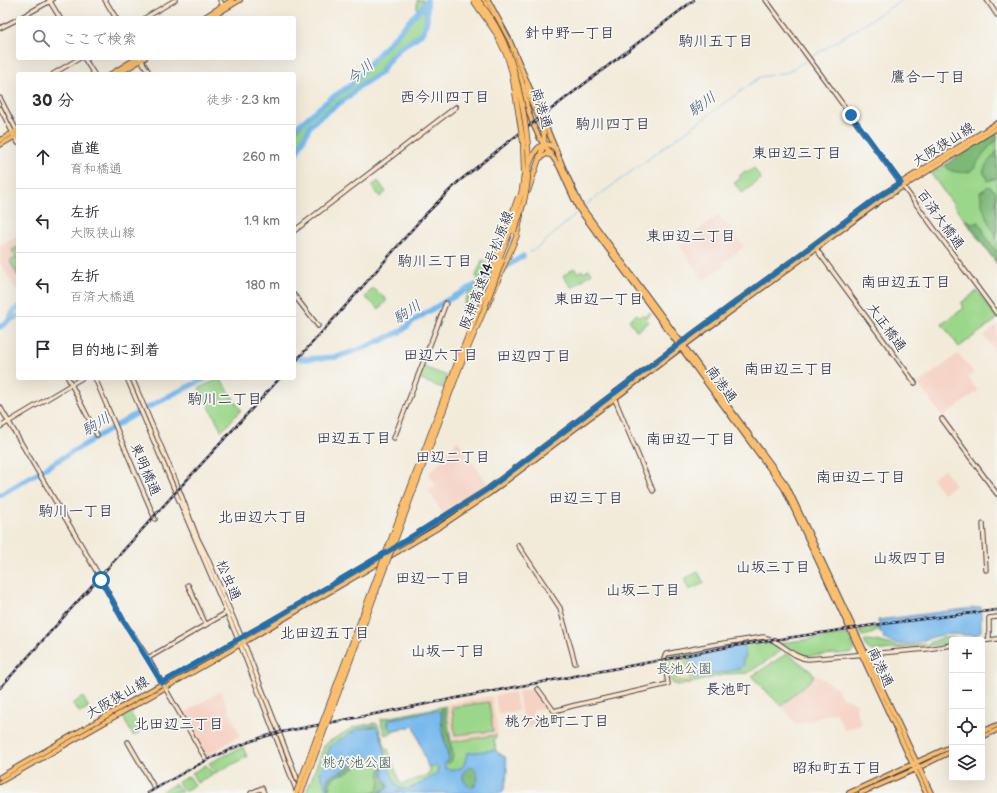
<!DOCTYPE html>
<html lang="ja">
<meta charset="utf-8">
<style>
body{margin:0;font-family:"Balsamiq Sans","Klee One",sans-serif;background:#f7f7f7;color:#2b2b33}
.controls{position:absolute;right:12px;bottom:12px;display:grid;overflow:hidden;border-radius:4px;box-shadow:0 4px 16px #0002}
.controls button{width:36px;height:36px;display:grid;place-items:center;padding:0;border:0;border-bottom:1px solid #e1e1e2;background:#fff;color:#2b2b33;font:20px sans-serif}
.stop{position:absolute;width:12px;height:12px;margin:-9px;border:3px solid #1f6fb2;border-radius:50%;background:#fff}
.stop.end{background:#1f6fb2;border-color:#fff;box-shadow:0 1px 4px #0008}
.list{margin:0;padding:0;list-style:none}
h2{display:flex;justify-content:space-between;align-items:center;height:52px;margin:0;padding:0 16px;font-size:17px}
h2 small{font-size:13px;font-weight:400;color:#7c7c81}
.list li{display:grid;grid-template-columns:26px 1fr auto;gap:12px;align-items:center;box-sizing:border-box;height:64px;padding:0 16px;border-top:1px solid #e1e1e2}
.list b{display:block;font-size:15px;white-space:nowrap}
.list p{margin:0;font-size:13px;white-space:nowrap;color:#7c7c81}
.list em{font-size:13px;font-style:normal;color:#7c7c81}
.icon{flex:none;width:22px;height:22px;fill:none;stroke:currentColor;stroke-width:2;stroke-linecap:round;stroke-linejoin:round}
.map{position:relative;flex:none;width:997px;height:793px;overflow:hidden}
.search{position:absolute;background:#fff;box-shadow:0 4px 16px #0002;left:16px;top:16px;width:280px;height:44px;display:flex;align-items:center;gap:10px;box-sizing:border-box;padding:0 14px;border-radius:4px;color:#7c7c81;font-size:15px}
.panel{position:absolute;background:#fff;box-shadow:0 4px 16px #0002;left:16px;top:72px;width:280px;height:308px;border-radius:4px}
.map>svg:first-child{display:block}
</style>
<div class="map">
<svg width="997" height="793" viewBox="0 0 997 793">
<rect width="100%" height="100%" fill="#f6f6f2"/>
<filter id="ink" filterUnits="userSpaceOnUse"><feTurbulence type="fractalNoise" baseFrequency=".025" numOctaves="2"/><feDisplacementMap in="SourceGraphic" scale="8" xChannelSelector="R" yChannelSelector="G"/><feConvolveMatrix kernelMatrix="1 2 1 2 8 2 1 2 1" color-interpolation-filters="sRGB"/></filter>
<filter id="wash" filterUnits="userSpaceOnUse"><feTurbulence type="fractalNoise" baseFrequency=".012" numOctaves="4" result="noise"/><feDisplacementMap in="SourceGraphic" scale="16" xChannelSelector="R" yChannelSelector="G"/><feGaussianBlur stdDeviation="0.9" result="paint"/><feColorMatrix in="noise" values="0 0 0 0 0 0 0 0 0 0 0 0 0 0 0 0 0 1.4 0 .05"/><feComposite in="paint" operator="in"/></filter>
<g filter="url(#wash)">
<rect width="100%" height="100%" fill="#f3ebda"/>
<path fill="#f6d2c4" d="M719,215L744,247L722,263L724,266L703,280L679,245Z
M18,236V293L0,263V245Z
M997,325V353L984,336Z
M958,354L974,373L968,377L978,391L943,417L919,385V383Z
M457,441H458L487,483V485L443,514L428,490L436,485L428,473L434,469Z
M944,469L955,485L943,493L932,478Z
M814,674L835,686L843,698L857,703L856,710L862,724L845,731L836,712L797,725L781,706L812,680Z
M533,688L544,703L545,708L533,710L535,723L524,730L518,691Z
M221,691L240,736L206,756L182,714Z
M515,692L518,711L498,714L495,695Z
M492,696L498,733L494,736L453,741L447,704Z"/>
<path fill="#9bd78a" stroke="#5e7c62" d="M417,0H423L425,18L423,28L420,33L398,47L389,56L378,73L357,86L348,95L313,121L294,152V133L316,112L357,80L419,13L417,11Z
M997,132V264L931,174Z
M754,168L761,179L742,193L734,183L741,178L739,176L745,171L747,173Z
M378,181L386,192L380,197L372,186Z
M18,247V276L10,261L16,258L12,250Z
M482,260L489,263L483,278L479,281L476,276Z
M574,268L578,273L582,270L584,273L589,269L592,273L572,288L563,276Z
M480,286L470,316L461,312L469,292Z
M373,288L387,300L379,309L365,297Z
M977,291L997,318L996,320L959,347L942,324L964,308L961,303Z
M650,313L651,315L646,319L649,322L637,331L629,320L637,314L640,317L643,314L645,317Z
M423,367H424L447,376L442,388L419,379Z
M220,378L241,410L222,431L199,388Z
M698,572L704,583L689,590L684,579Z
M879,627V629C873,634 869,635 862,636L859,630Z
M848,634L855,649L851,653L807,656L799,654L781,643Z
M943,638H955L958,640H952V643L928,646L931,642Z
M764,639C769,640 774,647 780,649V652L748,673L727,674L679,686C667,682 664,666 668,656L736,643Z
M868,640L876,641L900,647L924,643L927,646L872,651L867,648L864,641Z
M786,654H789L814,674L812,679L781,706L753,678L752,676Z
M83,697L89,708L80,713L77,708L76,709L72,704Z
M489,702L493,731L455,735L452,707Z
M446,706L451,740L452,742L496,735V738L494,739L496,751L493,760L404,792V793H402L401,791L398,793H306L325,744L354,727L375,723L378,725L386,749H388L400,783L402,784L427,775L430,772L424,751L414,726L413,725L385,735L382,726L381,719Z
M129,711L136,722L134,724L139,733L133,736L122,715Z
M243,747L247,757L215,773L209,763Z
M206,765L213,774L197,783L192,773Z
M189,776L195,785L184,791L178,782Z
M175,784L182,792L162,793V791Z"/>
<path fill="#7cb876" stroke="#4f6d58" d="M997,132V140C992,144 987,149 983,154C974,166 975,175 957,172C952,171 949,171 946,166V164Z
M997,151V178L988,181L986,175L983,173L986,165Z
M988,186L992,188L996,192L997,238C988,224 982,209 980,192L984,190Z
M965,219L973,224L979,222L987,238L997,253V263Z
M444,708L447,730L453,754L452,761L448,764L447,762L449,760L443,732L441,709Z
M359,759L361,762L356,764L357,767L350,769L351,771L335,777L330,783L331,788L329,789L327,783V780L329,777L344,770Z
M383,766V775L386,782L387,787L378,793H369C387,789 374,774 383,766Z
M470,767H474C479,774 479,779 475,785L471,787C461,784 460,771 470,767Z"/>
<path fill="#eeda9e" stroke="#887e6c" d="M684,659L690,673L688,674L691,683L679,680L674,684L672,683L677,678L673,673V668L667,669V665L672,664V661Z"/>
<path fill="#78baed" stroke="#4d6e94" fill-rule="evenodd" d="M981,607V631L977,635C966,636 954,633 943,635C922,638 908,651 886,640L884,639L883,634L880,632L878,620Z
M744,645L746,656L743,660L744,665L740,669L694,678L689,662L693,655L696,652L721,647Z
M436,710L441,712L442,732L449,760L445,763V768C449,770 450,769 455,769C466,769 464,762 467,753L494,750L505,757L507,764L506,766L507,768C507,777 506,786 502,793H404L399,791L394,793H379L388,788C388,782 384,780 383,775C382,772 384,768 383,765C381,760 374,760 369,757L367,758L366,757L363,759L361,758L344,770L329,777L327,780V784L330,793H328L320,773L331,745L358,729L375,726C383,735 384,750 387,762C389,769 393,777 396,785C399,787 401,789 405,789C413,789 431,778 437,773L438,768L436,766L428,767L414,726L391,730L388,727V721L390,719ZM470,767L474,768C479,774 479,779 475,785L471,787C461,784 460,771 470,767Z"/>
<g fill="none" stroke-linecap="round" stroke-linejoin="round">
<path stroke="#78baed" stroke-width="1" d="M583,207L760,77L788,72L902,0
M530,252L540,246L578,212"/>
<path stroke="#78baed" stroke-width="5.5" d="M294,129L330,99L348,87L426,3
M294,158L310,126L317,119L351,95L358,87L382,72L386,64L394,54L401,47L416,38L424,31L427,19V0
M9,320L13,312L18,307
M0,327L8,321L18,316
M294,358L305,359L337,357L366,347L402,331L413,321L444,302L483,281L523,256
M0,495L136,414L175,393L207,378"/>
</g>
</g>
<g filter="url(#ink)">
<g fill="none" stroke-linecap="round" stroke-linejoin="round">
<defs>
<path id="secondary" d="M49,0L60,18
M105,0L116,18
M220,0L223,6
M766,0L997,314
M987,0L997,15
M20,18L52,0
M145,18L175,0
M0,28L18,19
M84,58L94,74
M140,58L150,74
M53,74L80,58
M0,98L18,133
M0,108L18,143
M294,231L456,107
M814,246L915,383
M294,295L318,326
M68,378L97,435
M95,378L155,519
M127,378L240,644L297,792
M132,378L177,484L197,537L207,557L242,638L300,786
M614,397L653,491
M0,407L97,572L123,620L148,658L205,758
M942,419L997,494
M0,427L82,378
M394,438L446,303
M983,524L986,570
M518,545L560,608L575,663
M188,585L206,625
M989,640V618L997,617
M982,641L997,639
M148,658L226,613
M538,689L554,711L572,706L668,684L664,658L666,654L712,645L763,637C780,639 791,658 808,659L927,649L952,645
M128,742L154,787
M251,793L262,788L264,793"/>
<path id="primary" d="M483,0L492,16
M488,0L509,39L564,169L581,206L787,486L931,793
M203,18L232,0
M210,18L240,0
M509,50L522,81L527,106L532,122L540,139L559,166L578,208L784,488L926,793
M111,74L137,58
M118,74L145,58
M0,140L18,130
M0,145L18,135
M982,732L997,725
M982,737L997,730
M0,777L278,617L401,544L488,489L682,342L880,196L997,123
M0,782L212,661L441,526L490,493L681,348L883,199L997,128
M849,793L952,746
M861,793L916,769L952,751"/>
<path id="highway" d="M527,83C527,104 547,122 544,144L528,191
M533,156C538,145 545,140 556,149
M539,159L546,154L551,155
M487,306L517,235L521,215"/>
</defs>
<use href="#secondary" stroke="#414053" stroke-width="5.5"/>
<use href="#primary" stroke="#414053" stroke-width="6"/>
<use href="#highway" stroke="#414053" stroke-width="6"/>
<use href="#secondary" stroke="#fde5c5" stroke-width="3.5"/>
<use href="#primary" stroke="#fabe6d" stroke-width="4"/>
<use href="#highway" stroke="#fabe6d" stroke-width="4.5"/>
<defs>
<path id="rail" d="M294,363L357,293L422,218L458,182L507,143L694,0
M0,688L174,494L280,378
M148,793C189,769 231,745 277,733L467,696L667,659L733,646L874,625L997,610"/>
</defs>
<use href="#rail" stroke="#22223b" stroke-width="2.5"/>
<use href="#rail" stroke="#f6f6f2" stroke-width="1" stroke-dasharray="3" stroke-linecap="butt"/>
<defs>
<path id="highway-bridge" d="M478,0C507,36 516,71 524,115C527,135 530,155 528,176C527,195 521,214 514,231
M529,166L533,156
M494,266L518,197
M296,793L457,363L512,227L522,190L524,174L523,142L512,73L507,56L496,33L473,0
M301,793L431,444L461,364L482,315L502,261"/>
</defs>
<use href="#highway-bridge" stroke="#414053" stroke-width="6" stroke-linecap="butt"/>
<use href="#highway-bridge" stroke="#fabe6d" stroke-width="4.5"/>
</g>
</g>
<g fill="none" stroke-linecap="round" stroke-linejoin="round" filter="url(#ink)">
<path stroke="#1f6fb2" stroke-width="5" d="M101,580L123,620L162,683L274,619L384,554L488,489L682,342L880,196L901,183L851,115"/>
</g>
<g text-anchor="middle" stroke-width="3.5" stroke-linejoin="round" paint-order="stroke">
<g font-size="14" fill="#22223b" stroke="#f6f6f2">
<text transform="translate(542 108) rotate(73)" y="5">南港通</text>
<text transform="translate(943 144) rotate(-32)" y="5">大阪狭山線</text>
<text transform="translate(941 219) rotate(54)" y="5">百済大橋通</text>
<text transform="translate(486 270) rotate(-69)" y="5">阪神高速14号松原線</text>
<text transform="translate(887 327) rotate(54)" y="5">大正橋通</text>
<text transform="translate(722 384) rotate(54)" y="5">南港通</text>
<text transform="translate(146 469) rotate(67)" y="5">東明橋通</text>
<text transform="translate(229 580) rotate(67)" y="5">松虫通</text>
<text transform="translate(881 667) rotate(65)" y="5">南港通</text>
<text transform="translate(117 697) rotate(-30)" y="5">大阪狭山線</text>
</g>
<g font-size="14" fill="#465853" stroke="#f6f6f2">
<text x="684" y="673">長池公園</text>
<text x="357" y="767">桃が池公園</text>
</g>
<g font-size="15" fill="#22223b" stroke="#f6f6f2">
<text x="570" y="38">針中野一丁目</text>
<text x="716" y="46">駒川五丁目</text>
<text x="928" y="82">鷹合一丁目</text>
<text x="445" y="102">西今川四丁目</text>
<text x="613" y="129">駒川四丁目</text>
<text x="797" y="158">東田辺三丁目</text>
<text x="691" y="241">東田辺二丁目</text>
<text x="435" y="266">駒川三丁目</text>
<text x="906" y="287">南田辺五丁目</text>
<text x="599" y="304">東田辺一丁目</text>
<text x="441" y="360">田辺六丁目</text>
<text x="534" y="361">田辺四丁目</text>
<text x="789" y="374">南田辺三丁目</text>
<text x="225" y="404">駒川二丁目</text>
<text x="354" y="443">田辺五丁目</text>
<text x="691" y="444">南田辺一丁目</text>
<text x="453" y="462">田辺二丁目</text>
<text x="861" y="482">南田辺二丁目</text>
<text x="586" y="503">田辺三丁目</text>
<text x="76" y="516">駒川一丁目</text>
<text x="263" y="522">北田辺六丁目</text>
<text x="910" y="563">山坂四丁目</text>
<text x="773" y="572">山坂三丁目</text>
<text x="433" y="583">田辺一丁目</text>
<text x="643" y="595">山坂二丁目</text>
<text x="325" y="638">北田辺五丁目</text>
<text x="448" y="656">山坂一丁目</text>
<text x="728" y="694">長池町</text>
<text x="557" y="726">桃ケ池町二丁目</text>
<text x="179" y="729">北田辺三丁目</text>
<text x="837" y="773">昭和町五丁目</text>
</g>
<g font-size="15" font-style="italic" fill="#405779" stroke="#f6f6f2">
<text transform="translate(360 72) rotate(-39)" y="5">今川</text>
<text transform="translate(702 104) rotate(-36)" y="5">駒川</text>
<text transform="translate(407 312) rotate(-33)" y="5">駒川</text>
<text transform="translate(96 424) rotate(-31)" y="5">駒川</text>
</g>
</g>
</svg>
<div class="controls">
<button>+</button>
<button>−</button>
<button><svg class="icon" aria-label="locate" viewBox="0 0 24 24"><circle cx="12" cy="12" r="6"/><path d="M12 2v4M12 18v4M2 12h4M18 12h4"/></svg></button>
<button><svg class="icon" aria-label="layers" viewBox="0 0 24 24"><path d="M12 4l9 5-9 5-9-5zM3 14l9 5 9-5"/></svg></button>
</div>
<div class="stop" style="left:101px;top:580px"></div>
<div class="stop end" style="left:851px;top:115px"></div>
<div class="search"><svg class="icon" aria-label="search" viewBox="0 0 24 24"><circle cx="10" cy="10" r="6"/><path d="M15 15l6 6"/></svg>ここで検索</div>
<section class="panel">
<h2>30 分<small>徒歩 · 2.3 km</small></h2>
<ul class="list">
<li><svg class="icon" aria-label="ahead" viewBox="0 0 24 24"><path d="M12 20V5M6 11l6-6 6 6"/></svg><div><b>直進</b><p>育和橋通</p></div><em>260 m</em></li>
<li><svg class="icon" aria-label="left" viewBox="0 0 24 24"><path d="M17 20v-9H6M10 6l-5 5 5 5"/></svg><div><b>左折</b><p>大阪狭山線</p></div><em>1.9 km</em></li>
<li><svg class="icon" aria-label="left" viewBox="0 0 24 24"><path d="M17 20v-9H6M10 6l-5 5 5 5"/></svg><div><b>左折</b><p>百済大橋通</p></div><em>180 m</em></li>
<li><svg class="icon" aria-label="arrive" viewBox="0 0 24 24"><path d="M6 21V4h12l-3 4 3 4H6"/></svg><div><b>目的地に到着</b></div></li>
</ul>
</section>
</div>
